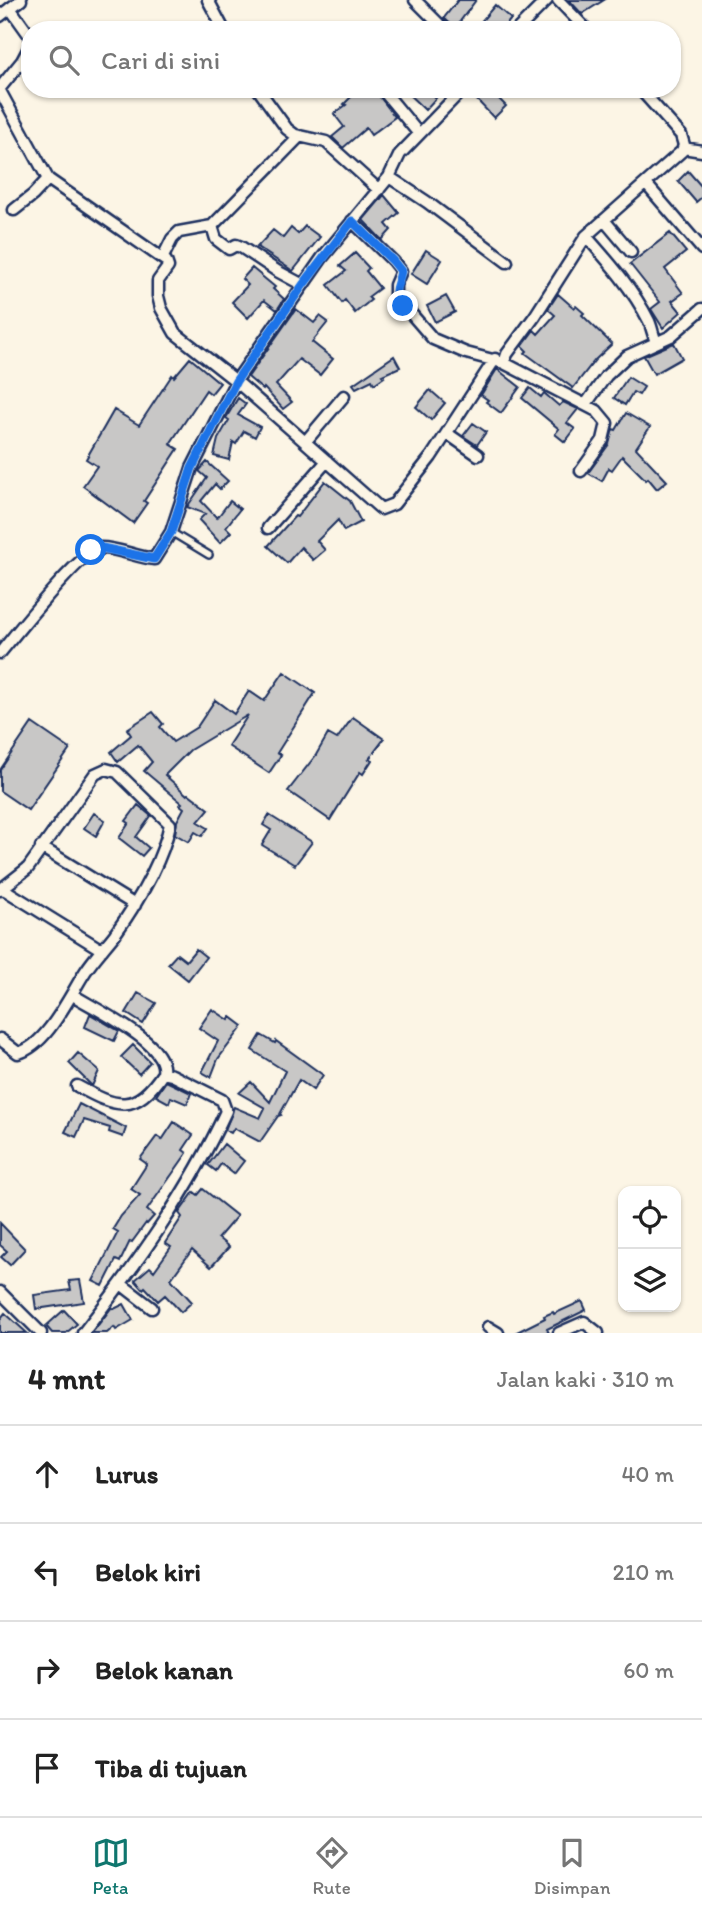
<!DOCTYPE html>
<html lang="id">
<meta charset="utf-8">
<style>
body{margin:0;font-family:Itim,sans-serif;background:#f2f2f2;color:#222}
.controls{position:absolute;right:21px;bottom:21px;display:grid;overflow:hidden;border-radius:14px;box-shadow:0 2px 5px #0004}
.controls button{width:63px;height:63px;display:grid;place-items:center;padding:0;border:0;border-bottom:2px solid #e0e0e0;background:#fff;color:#222;font:35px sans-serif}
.stop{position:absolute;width:21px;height:21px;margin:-16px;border:5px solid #1a73e8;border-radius:50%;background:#fff}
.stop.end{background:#1a73e8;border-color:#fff;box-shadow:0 2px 7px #0008}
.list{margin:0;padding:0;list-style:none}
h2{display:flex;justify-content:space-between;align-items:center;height:91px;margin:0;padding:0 28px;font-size:30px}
h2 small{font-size:23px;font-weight:400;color:#767676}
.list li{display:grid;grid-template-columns:46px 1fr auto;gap:21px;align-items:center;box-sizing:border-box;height:98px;padding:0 28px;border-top:2px solid #e0e0e0}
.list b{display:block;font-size:26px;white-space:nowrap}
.list em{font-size:23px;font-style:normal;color:#767676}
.icon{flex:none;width:38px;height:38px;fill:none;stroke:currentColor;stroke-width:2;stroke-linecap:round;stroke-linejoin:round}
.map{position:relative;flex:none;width:702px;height:1333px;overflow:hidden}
.search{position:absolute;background:#fff;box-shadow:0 2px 5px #0004;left:21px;right:21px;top:21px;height:77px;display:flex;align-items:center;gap:18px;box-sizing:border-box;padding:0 24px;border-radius:28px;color:#767676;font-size:26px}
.sheet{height:483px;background:#fff}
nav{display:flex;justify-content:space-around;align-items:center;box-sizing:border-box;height:98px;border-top:2px solid #e0e0e0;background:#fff;font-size:19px;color:#767676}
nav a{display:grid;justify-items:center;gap:4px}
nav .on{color:#0f766e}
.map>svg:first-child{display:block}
</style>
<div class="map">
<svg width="702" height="1333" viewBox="0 0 702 1333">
<rect width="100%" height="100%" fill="#fcf5e5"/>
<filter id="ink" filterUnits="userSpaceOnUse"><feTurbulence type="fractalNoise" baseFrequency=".0143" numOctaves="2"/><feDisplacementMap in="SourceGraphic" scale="14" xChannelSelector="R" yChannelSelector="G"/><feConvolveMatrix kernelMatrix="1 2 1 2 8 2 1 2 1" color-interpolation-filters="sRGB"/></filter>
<g filter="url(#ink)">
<path fill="#c8c7c6" stroke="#1b2f5e" stroke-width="2" d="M458,0H476L455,28L444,18Z
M569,0H604L582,14Z
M495,5L511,19L502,30H474Z
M359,89H374L395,117L371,135L366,128L343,148L332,137L344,127L334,114L346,105L344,104Z
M403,89H437L432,94L436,98L425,110Z
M484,89H508L499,99L506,106L494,118L475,98Z
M688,171L702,187V197L696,202L678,181Z
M384,195L399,213L386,224L391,230L382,240L363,220Z
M305,226L320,237L293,271L257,247L273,230L283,238L291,228L298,234Z
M670,233L686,252L665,269L683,293L672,301L681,312L663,328L651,309L660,302L630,264Z
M426,250L442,260L427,284L411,274Z
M355,253L369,268L366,271L380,288L368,297L371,300L355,313L345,300L342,303L328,285L346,271L340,266Z
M252,268L275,287L273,289L284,299L277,310L264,300L248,318L232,302L248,285L242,279Z
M558,294L574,308L576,306L584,313L582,315L612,344L595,360L573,388L525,353L527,351L522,346L534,330L538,334L555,315L548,309Z
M446,296L455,312L435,322L427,306Z
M296,309L314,323L320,316L328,322L312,342L333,359L320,375L299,359L276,385L292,402L283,409L264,388L263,390L248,377Z
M674,343L682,358L654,374L644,356Z
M394,356L400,367L382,375L384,377L374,384L372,380L356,388L353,384Z
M190,358L220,383L211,394L206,390L170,444L178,449L144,501L147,503L133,523L83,486L97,466L86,459L114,410L139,425L172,375L174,377Z
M497,369L520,387L501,413L486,402L488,400L481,395Z
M628,377L644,387L639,395L633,392L625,405L614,398Z
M530,388L541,397L544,393L559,406L563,402L578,409L567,423L575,429L565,442L555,434L559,429L522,398Z
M430,390L445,403L431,420L416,407Z
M238,398L246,404L238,415L260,427L255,437L244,431L236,444L233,442L229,460L214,456L218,439L229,420L226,418Z
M626,413L650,427L636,448L667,481L657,489L648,478L646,480L622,456L612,470L609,468L602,481L588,473L609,444L613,429L616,430Z
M473,423L486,432L477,445L463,436Z
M207,462L228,481L220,489L215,484L201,501L217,518L230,501L240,509L226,527L231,532L220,543L199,520L205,514L187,507L207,478L199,471Z
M325,481L350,501L361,522L344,531L338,520L317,541L325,550L313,560L301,547L287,563L268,546L295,516L297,517Z
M284,672L315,693L277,753L281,755L269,773L228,746L248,715L190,750L165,775L187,795L189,794L209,809L198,822L208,828L202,836L195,832L189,842L175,834L177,821L184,808L180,805L182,803L144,771L152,762L138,745L118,762L111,752L131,735L127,729L153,712L163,724L160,727L173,742L197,727L215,700L234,714L249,691L264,701Z
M353,717L384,739L369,759L372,760L363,774L360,772L330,820L288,791L316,755L328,734L337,739Z
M32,723L70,749L28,810L0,791V770Z
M138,805L151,816L136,837L149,848L142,856L119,838L129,823L126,821Z
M94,813L105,820L96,836L84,828Z
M269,815L312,842L295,865L262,845L271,830L263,825Z
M196,949L206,957L188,980L168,964L177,954L186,961Z
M138,993L156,1003L143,1024L126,1013Z
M212,1009L229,1020L231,1017L243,1026L218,1059L211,1077L202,1072L218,1041L199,1028Z
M90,1014L119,1031L114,1041L85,1027Z
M261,1035L275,1043L276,1041L323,1075L313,1090L299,1080L280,1114L281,1115L278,1116L260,1142L234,1128L231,1133L225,1130L234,1107L260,1118L265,1108L239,1093L251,1082L270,1102L285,1071L252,1050Z
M133,1045L150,1062L139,1074L121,1057Z
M78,1053L99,1071L92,1086L69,1063Z
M166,1081L191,1093L187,1104L171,1097L169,1103L156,1096Z
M79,1104L126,1128L123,1137L109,1132L110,1128L84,1120L76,1137L65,1132Z
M174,1122L193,1135L183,1150L187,1153L147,1210L154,1216L147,1224L146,1223L132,1242L130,1241L120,1262L116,1260L103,1286L93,1281L118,1232L113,1229L121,1216L140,1195L131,1189L147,1164L140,1159L157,1136L162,1140Z
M224,1144L244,1161L234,1174L221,1164L216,1171L208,1165Z
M203,1189L237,1216L218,1238L229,1247L211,1267L192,1250L171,1279L192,1302L181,1312L165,1295L158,1301L145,1287L143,1289L135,1280L150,1267L154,1271L171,1247L165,1243L182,1217L179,1213L194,1192L198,1195Z
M0,1223L25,1249L10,1265L1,1257L7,1251L0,1245Z
M80,1280L84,1302L36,1309L34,1295L71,1290L69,1281Z
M582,1301L586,1310L547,1329L549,1333H515L545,1318L544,1316L553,1312L554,1314Z
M124,1304L133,1320L116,1330L114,1327L107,1333H92L112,1307L114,1309Z
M64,1310L77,1324L66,1333H52L46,1326Z
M5,1313L27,1333H0V1319Z"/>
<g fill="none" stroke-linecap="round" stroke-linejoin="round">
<defs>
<path id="service" d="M171,532L209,555"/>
<path id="minor" d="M208,0L224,30
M415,0L445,30
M558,0L587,30
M10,8L30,36
M0,16L21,0
M517,30L547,0
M0,88L22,61L30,46
M258,89L287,129L295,135L326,142L379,190
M382,89L419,134
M0,91L48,179L166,261L168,267L158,281V296L161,308L175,333L236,381L381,509L394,504L431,457L495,359
M683,148L702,151
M389,177L427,202L507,262
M646,184L702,249
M14,210L33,195L48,179
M604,220L631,252
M352,221L393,261L401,271L395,285V295L433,339L466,353L504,363L597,411L607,423L603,440L581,471
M212,226L216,239L229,249L236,245L241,247L277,271L303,285
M586,236C609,262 633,289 649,321C652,328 653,335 656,342
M163,257L172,239L179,232L212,226L299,137
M504,363L507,354L535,316L586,236L682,151L684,145L681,135L640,89
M586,404L606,376L627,356L671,336L702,309
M448,434L478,455
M306,441L344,396
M268,528L327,461
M0,653C15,635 82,549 101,548C118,548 136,557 154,559L171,532L192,468L236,381L322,258L389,177L400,154L463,89
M41,847L135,905
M2,888L102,950
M0,890L28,868L95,774L106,769L117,772L170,824C162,863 138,902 115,934C105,947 94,958 85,972C70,995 47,1046 18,1053L0,1039
M73,995C94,1009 169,1043 163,1073L172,1075L222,1100L226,1111C189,1191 137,1264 83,1333
M77,1086C117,1108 135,1115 163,1073
M121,1284L152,1308
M0,1292L41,1333
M488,1327L498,1333
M559,1333L584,1322L598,1333"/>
</defs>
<use href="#service" stroke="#1b2f5e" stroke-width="10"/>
<use href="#minor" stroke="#1b2f5e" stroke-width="15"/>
<use href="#service" stroke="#fcf5e5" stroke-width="5"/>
<use href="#minor" stroke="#fcf5e5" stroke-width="10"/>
</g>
</g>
<g fill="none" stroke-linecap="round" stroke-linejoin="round" filter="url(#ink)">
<path stroke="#1a73e8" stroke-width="9" d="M91,550L102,548L154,559L171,532L192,468L236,381L303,285L352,221L393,261L401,271C398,289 390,289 403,306"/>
</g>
</svg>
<div class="controls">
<button><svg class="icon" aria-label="locate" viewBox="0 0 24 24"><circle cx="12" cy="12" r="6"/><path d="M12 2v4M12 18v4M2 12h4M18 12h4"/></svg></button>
<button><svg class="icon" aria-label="layers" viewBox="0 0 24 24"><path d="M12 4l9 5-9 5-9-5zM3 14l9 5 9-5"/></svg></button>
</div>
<div class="stop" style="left:91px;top:550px"></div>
<div class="stop end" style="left:403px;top:306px"></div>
<div class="search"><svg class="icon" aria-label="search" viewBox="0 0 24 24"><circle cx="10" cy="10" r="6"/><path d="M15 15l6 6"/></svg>Cari di sini</div>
</div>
<section class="sheet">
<h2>4 mnt<small>Jalan kaki · 310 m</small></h2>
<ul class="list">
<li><svg class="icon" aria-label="ahead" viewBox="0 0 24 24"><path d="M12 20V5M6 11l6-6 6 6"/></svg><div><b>Lurus</b></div><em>40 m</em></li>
<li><svg class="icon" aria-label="left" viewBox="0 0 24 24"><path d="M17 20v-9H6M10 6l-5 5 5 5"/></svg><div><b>Belok kiri</b></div><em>210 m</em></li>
<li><svg class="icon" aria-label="right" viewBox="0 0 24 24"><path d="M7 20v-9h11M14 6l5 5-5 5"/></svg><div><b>Belok kanan</b></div><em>60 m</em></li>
<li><svg class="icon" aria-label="arrive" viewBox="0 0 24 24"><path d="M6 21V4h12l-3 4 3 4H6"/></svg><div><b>Tiba di tujuan</b></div></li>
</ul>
</section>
<nav>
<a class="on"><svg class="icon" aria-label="map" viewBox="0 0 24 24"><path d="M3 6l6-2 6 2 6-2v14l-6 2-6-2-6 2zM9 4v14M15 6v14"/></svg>Peta</a>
<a><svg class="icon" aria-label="directions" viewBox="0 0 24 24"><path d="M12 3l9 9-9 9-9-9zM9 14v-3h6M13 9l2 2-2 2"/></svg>Rute</a>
<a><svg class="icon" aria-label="saved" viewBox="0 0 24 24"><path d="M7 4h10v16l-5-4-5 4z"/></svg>Disimpan</a>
</nav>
